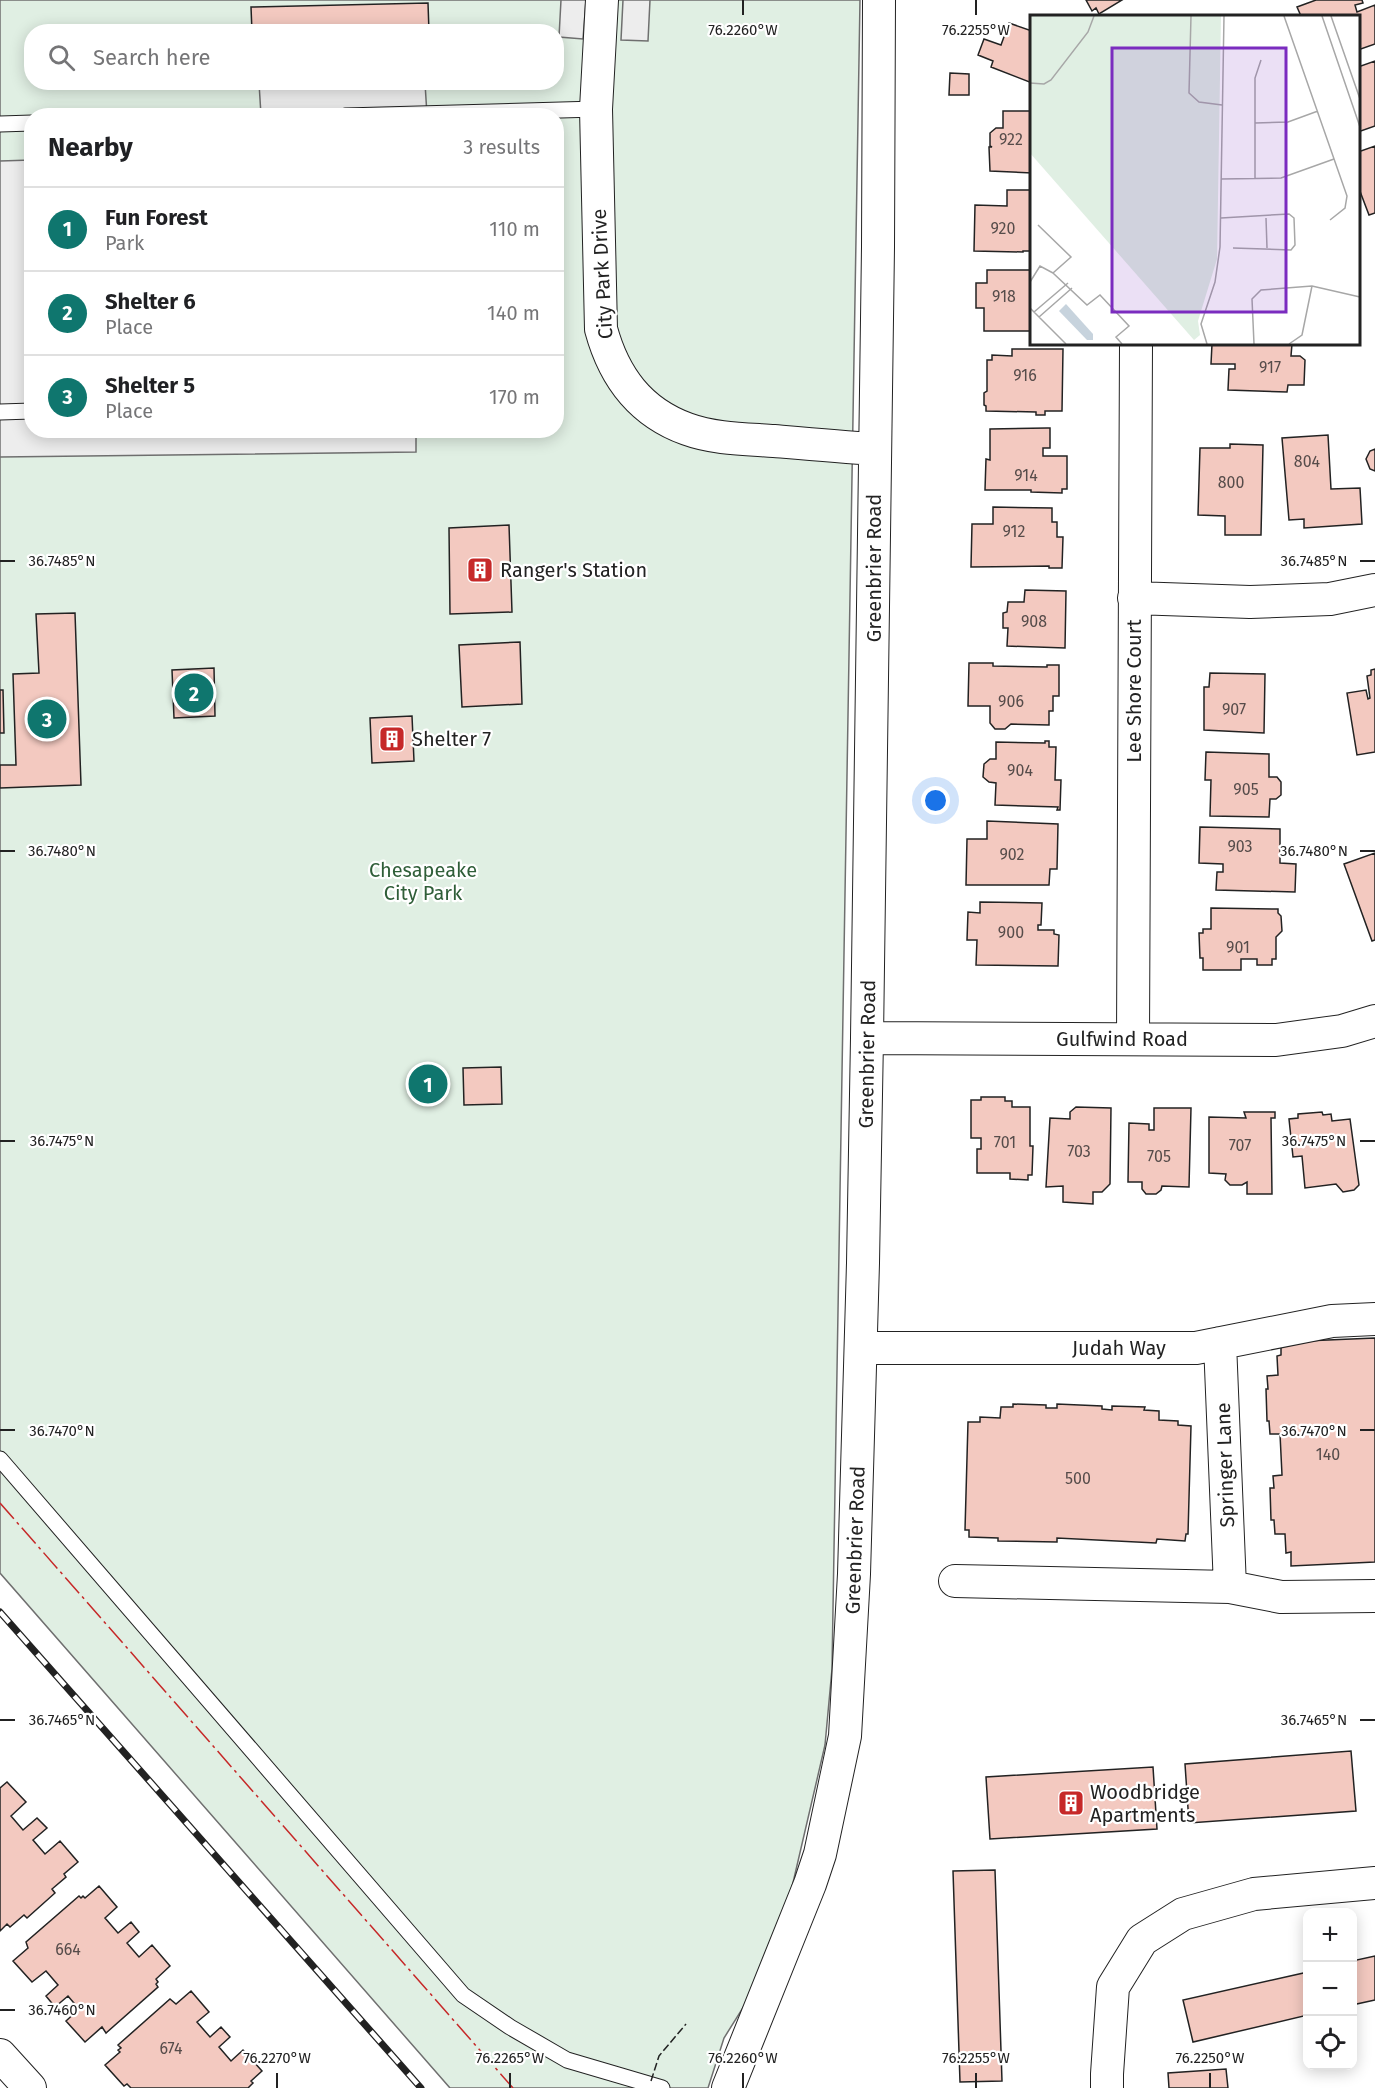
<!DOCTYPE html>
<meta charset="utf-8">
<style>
body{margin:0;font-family:"Fira Sans",sans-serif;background:#f2f2f2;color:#202124}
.controls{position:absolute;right:18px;bottom:18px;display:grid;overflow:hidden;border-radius:12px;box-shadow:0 3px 15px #0003}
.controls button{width:54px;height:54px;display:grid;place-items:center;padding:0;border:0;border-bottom:2px solid #e0e0e0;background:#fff;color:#202124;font:30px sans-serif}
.you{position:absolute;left:936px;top:801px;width:21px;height:21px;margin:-15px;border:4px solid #fff;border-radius:50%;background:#1a73e8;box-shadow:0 0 0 9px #1a73e833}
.badge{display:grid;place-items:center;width:39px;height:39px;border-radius:50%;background:#0f766e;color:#fff;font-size:20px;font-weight:700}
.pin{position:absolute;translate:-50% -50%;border:3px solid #fff;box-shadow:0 2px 6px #0006}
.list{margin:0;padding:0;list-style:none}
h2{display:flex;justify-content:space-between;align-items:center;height:78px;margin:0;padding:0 24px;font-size:26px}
h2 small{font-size:20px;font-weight:400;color:#757577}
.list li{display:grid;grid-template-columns:39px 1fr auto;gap:18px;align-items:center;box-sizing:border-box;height:84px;padding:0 24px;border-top:2px solid #e0e0e0}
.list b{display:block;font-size:22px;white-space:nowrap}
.list p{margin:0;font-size:20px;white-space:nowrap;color:#757577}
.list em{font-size:20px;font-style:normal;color:#757577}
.icon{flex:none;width:33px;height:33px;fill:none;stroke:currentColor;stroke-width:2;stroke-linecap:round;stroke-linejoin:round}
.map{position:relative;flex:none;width:1375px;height:2088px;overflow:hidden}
.search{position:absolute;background:#fff;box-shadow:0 3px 15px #0003;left:24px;top:24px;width:540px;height:66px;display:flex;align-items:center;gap:15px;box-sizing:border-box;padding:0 21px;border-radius:24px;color:#757577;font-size:22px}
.panel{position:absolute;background:#fff;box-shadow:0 3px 15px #0003;left:24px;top:108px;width:540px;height:330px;border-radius:24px}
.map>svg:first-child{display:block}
</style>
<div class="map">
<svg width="1375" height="2088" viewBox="0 0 1375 2088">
<rect width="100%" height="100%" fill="#fff"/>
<path fill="#e0efe3" stroke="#6f6f6f" stroke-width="1.5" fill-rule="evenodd" d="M0,0H860L832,1669L825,1745L792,1887L756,1987L724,2038L708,2088H450L0,1573ZM32,32H556V82H32ZM32,116H556V430H32Z"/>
<path fill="#ededed" stroke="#6f6f6f" stroke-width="1.5" d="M561,0H586L583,39L559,37Z
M623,0H650L648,41L621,40Z
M259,83H425L427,115H261Z
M31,160L32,430L416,431V452L0,457V161Z"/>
<path fill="#f3c9c0" stroke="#222" stroke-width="1.5" d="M1086,0H1122L1099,14L1096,8L1092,11Z
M1316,0H1362L1363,3L1355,5L1357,12L1375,5V44L1358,50V16H1301L1297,7Z
M428,3L429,32H252L251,7Z
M1009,23L1032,31V83L991,67L993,61L978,55L984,39L1001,45Z
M1375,61V126L1358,132V67Z
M950,73L969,74V95H949Z
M1003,111H1032V173L990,171L989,147H992L990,146V133L996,128H1003Z
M1375,146V213L1369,215L1358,186V152Z
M1007,190H1032V251H1023V252L974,251L975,205L1007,206Z
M987,270H1032V333H1030V331H984V308H976V283H987Z
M1212,344H1292L1291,356H1300L1305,360L1304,385H1288L1287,392L1228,390L1229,369H1235V364H1211Z
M1012,349H1063L1062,411H1045V415H1036V412L986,411V406L984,405V393L987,391V360H992V355L1012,356Z
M1047,428H1050V448H1043V456H1067V489H1062V493L1031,492V490H985L986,459L990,460V429Z
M1328,435L1331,489L1360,488L1362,524L1304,528V519L1289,520L1282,438Z
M1230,444L1263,445L1261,535H1225V516L1198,515L1200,448H1230Z
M1375,449V471L1370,469L1366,459L1370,451Z
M993,507L1052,508V522H1057V537H1063L1062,568H1049V566L971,567L972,524H993Z
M509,525L512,612L450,614L449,528Z
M1025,590L1066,591L1065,648L1007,646L1008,628H1003V613L1007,612L1008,602H1024Z
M75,613L81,785L0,788V765H16L13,674L39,673L36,614Z
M520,642L522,704L462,707L459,645Z
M969,663H993V666L1047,667V665H1059V696H1053V711H1049V725L1011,724L1005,729H995L990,723V706H968Z
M214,668L215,716L174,718L172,670Z
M1375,669V752L1357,755L1347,693L1366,690L1368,699L1370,698L1367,676L1371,675V670Z
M1210,673L1265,674L1264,733L1204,730V687H1209Z
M0,690H3L4,733H0Z
M412,716L414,761L372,763L370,718Z
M1045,741H1049V747H1056L1055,780H1061L1060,810H1057L1058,807L995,805L996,783L989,782L983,777L984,764L990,759H996V742L1045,743Z
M1206,752L1269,754V777H1277L1281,782V795L1276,799H1270L1269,817L1210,816L1211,780H1205Z
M987,821L1058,824L1057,869H1050L1049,885H966L967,839H987Z
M1200,827L1280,829V863L1296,864L1295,892L1216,890L1217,872H1223V864L1199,863Z
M1375,853V940L1372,941L1344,864Z
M980,902L1042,903L1041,925H1038V930H1054V934L1059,935L1058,966L976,965L977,940H967L968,912L980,913Z
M1211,908L1278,909V913L1281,916L1282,931L1276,937V959H1272V965H1257V959H1241V970H1203V958H1200L1199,933H1203V929H1211Z
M501,1067L502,1104L464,1105L463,1068Z
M981,1097H1005V1101H1012V1107H1030V1146H1033L1032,1175H1028V1180L1010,1179V1173H977V1149H981V1138H971V1100H981Z
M1076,1107L1111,1108L1110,1184L1102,1192H1093V1204L1063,1202V1186L1046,1187L1050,1118L1070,1119V1112Z
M1154,1108H1191L1189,1187L1162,1186L1161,1190L1156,1194H1146L1142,1189V1182H1128L1129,1123L1149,1124V1130H1154Z
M1244,1112H1275V1118H1271L1272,1194H1247V1182L1242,1185H1230L1225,1180L1226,1174L1209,1173V1117L1246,1118Z
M1322,1112L1323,1115L1331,1114L1332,1121L1350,1119L1359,1185L1354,1190L1343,1192L1336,1184L1305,1188L1302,1156L1293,1157L1289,1119L1298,1118V1114Z
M1375,1338V1562L1291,1566V1552L1286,1553L1285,1534H1275L1274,1520H1271L1270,1488H1274L1273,1476L1282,1475L1280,1434H1270L1269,1421H1267L1266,1389H1268L1267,1376L1278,1375L1277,1356L1281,1355V1342Z
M1013,1404L1046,1405V1408H1057V1404L1102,1406V1409L1112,1410V1406L1145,1407L1144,1410L1159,1411V1420L1178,1421V1425L1191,1426L1188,1534H1186L1185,1541L1157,1539L1156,1543L1057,1538V1542L998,1541V1538L969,1537V1530H965L968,1422H980V1417L1000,1418L1001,1407H1013Z
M1351,1751L1356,1811L1189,1823L1185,1764Z
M1153,1767L1157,1829L990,1839L986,1777Z
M7,1782L26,1802L11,1816L23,1830L37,1818L47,1828L33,1840L45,1854L60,1841L78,1862L64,1874L66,1877L52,1889L55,1893L27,1918L24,1915L10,1927L7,1924L0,1931V1788Z
M995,1870L1002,2081L960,2082L953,1871Z
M99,1886L117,1907L105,1918L118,1933L131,1922L139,1932L127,1943L139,1957L152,1945L170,1966L156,1979L158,1982L156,1984L158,1987L106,2033L102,2027L85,2042L66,2021L79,2009L68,1996L55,2007L46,1996L58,1985L46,1971L32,1982L13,1961L28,1948L26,1942L79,1896L81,1898L83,1896L85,1898Z
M1375,1956V2000L1352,2005V1961Z
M1308,1972V2015L1193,2042L1183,2000Z
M191,1991L209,2012L197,2022L210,2037L221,2027L230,2037L219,2047L231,2061L243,2050L262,2071L251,2081L253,2083L248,2088H131L127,2084L124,2086L105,2065L120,2052L118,2050L121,2048L118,2045L170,1999L176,2004Z
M1226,2069L1228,2088H1169L1168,2073Z"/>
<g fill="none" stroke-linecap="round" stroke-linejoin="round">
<defs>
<path id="lane" d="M345,116L596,109
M0,124L32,123
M0,412L32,411
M0,1459L463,1995L510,2027L567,2060L662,2088"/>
<path id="street" d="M602,0L596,109L601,329C614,377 640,412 687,429C714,439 746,439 774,441C808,444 841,447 875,449
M1134,598L1250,602L1330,599L1375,590
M867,1038L1276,1040L1342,1031L1375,1021
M1133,1039L1136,344
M1220,1343L1230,1587
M861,1348H1196L1332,1321L1375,1319
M955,1581L1230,1587L1281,1597L1375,1596
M0,2055L30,2088
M728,2088L810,1884L820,1854L845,1736L854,1574L863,1263L867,1038L878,247L879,0
M1107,2088V2074L1113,1987L1142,1940L1183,1914L1254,1894L1375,1883"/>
</defs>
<use href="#lane" stroke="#222" stroke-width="17"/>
<use href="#street" stroke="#222" stroke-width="34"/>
<use href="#lane" stroke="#fff" stroke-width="15"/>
<use href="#street" stroke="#fff" stroke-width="32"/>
<defs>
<path id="rail" d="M0,1612L421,2088"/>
</defs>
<use href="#rail" stroke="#222" stroke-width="7"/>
<use href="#rail" stroke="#fff" stroke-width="4.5" stroke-dasharray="14" stroke-linecap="butt"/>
<path stroke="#222" stroke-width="1.5" stroke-dasharray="8 3" stroke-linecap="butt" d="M651,2081L659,2056L686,2024"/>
<path stroke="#c62828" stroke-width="1.5" stroke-dasharray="21 4.5 3 4.5" stroke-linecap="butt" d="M0,1503L513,2088"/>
</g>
<path fill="none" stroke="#222" stroke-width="2" d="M743,0V15M976,0V15M0,561H15M1360,561H1375M0,851H15M1360,851H1375M0,1141H15M1360,1141H1375M0,1430H15M1360,1430H1375M0,1720H15M1360,1720H1375M0,2010H15M277,2073V2088M510,2073V2088M743,2073V2088M976,2073V2088M1210,2073V2088"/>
<defs>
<symbol id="building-square" viewBox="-11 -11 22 22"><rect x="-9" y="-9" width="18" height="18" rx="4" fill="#c62828" stroke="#fff"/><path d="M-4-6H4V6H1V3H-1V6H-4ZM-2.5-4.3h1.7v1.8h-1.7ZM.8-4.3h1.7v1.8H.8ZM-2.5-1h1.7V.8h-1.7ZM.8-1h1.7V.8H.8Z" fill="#fff"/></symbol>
</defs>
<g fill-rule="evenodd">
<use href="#building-square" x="465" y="555" width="30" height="30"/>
<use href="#building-square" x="377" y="724" width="30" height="30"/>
<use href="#building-square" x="1056" y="1788" width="30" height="30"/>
</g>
<g text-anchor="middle" stroke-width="4.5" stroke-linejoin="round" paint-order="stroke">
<g font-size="16" fill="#564c4a">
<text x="1011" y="145">922</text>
<text x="1003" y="234">920</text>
<text x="1004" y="302">918</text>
<text x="1270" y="373">917</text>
<text x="1025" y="381">916</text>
<text x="1307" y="467">804</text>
<text x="1026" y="481">914</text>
<text x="1231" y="488">800</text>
<text x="1014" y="537">912</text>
<text x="1034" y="627">908</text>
<text x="1011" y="707">906</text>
<text x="1234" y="715">907</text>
<text x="1020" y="776">904</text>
<text x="1246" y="795">905</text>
<text x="1240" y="852">903</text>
<text x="1012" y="860">902</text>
<text x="1011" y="938">900</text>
<text x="1238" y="953">901</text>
<text x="1005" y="1148">701</text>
<text x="1240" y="1151">707</text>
<text x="1079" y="1157">703</text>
<text x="1159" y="1162">705</text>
<text x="1328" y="1460">140</text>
<text x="1078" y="1484">500</text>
<text x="68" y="1955">664</text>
<text x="171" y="2054">674</text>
</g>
<g font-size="20" fill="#222" stroke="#fff">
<text transform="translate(602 274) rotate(-93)" y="7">City Park Drive</text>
<text transform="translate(874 568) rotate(-90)" y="7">Greenbrier Road</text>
<text transform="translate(1134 691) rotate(-90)" y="7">Lee Shore Court</text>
<text x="1122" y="1046">Gulfwind Road</text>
<text transform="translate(867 1054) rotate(-89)" y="7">Greenbrier Road</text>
<text x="1119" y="1355">Judah Way</text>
<text transform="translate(1225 1465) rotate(-92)" y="7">Springer Lane</text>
<text transform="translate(855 1540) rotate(-88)" y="7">Greenbrier Road</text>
</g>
<g font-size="20" fill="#222" stroke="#fff" text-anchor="start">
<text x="500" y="577">Ranger's Station</text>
<text x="412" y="746">Shelter 7</text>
<text x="1090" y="1799">Woodbridge<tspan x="1090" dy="23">Apartments</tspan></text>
</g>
<g font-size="20" fill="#2f5e38" stroke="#fff">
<text x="423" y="877">Chesapeake<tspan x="423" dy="23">City Park</tspan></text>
</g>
</g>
<g transform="translate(1030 15)">
<rect width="330" height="330" fill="#fff"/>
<path d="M0,1H191L187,244L168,306L170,320L164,325L0,138Z" fill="#e0efe3"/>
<path d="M36,289L63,319V325H57L29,296Z" fill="#c7d3dd"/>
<path fill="none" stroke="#a7a7a7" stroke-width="1.5" d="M161,1L159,78L169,87L192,90M254,1L317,181L315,193L300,205M292,1L330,112M301,1L330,84M0,68L14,69L21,65L58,17L64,1M225,108L258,107L288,96M191,164L251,163L304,144M225,164V63L231,45M191,203L259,199L264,203L265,230L261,235L203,233M236,203L237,233M8,210L41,242L23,258L57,290L70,280L99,311L86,322L92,329M0,267L10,251L23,258M0,293L36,329M4,297L38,268M9,302L42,273M177,329L171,309L185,267L190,232L194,1M224,329L222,284L231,275L282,271L330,282M259,329L272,320L282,271"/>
<path fill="#7b2cbf" fill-opacity="0.15" stroke="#7b2cbf" stroke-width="3" d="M82,33H256V297H82Z"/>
<rect width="330" height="330" fill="none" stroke="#222" stroke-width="3"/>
</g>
<g font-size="15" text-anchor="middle" fill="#222" stroke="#fff" stroke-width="4.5" stroke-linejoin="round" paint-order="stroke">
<text x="743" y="35">76.2260°W</text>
<text x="976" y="35">76.2255°W</text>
<text x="62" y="566">36.7485°N</text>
<text x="1314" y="566">36.7485°N</text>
<text x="62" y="856">36.7480°N</text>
<text x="1314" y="856">36.7480°N</text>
<text x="62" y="1146">36.7475°N</text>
<text x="1314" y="1146">36.7475°N</text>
<text x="62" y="1436">36.7470°N</text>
<text x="1314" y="1436">36.7470°N</text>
<text x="62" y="1725">36.7465°N</text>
<text x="1314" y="1725">36.7465°N</text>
<text x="62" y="2015">36.7460°N</text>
<text x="277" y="2063">76.2270°W</text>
<text x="510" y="2063">76.2265°W</text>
<text x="743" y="2063">76.2260°W</text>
<text x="976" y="2063">76.2255°W</text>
<text x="1210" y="2063">76.2250°W</text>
</g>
</svg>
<div class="controls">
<button>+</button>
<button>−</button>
<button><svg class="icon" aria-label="locate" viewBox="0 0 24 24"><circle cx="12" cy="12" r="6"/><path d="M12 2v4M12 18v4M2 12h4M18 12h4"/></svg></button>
</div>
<div class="you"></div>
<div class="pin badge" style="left:428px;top:1084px">1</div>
<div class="pin badge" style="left:194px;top:693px">2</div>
<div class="pin badge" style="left:47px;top:719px">3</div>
<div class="search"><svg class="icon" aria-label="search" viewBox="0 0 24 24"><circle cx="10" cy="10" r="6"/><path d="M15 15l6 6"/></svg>Search here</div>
<section class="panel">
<h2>Nearby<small>3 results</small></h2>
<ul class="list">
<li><span class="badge">1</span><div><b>Fun Forest</b><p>Park</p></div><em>110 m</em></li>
<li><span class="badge">2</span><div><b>Shelter 6</b><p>Place</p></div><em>140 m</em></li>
<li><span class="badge">3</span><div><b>Shelter 5</b><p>Place</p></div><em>170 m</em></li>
</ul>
</section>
</div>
